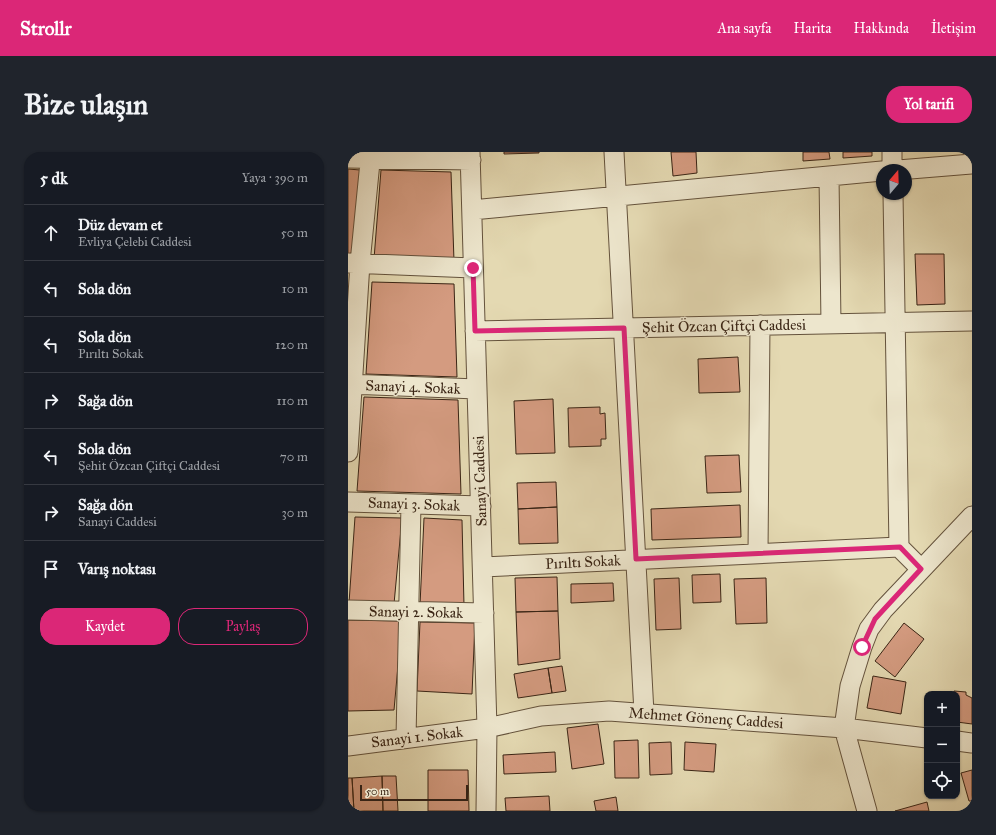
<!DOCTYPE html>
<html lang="tr">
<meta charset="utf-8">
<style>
body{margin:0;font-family:"IM FELL Great Primer",serif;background:#20242c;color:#f1f3f6}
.controls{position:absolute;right:12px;bottom:12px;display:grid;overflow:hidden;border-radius:8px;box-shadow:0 1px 3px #0004}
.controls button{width:36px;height:36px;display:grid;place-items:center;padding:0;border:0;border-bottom:1px solid #363941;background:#171b24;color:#f1f3f6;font:20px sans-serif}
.compass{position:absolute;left:528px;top:12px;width:36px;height:36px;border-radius:50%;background:#171b24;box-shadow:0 1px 3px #0004;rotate:19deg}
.scale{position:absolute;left:12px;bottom:10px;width:108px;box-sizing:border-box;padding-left:4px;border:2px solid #3a2515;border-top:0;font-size:11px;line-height:14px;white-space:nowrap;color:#3a2515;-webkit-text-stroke:3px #ede6cd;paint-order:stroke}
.stop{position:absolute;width:12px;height:12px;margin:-9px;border:3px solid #db2777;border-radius:50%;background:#fff}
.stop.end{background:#db2777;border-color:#fff;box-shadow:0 1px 4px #0008}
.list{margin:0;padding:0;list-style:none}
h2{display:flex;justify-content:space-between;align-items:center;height:52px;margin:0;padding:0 16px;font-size:17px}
h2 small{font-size:13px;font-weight:400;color:#9ea1a6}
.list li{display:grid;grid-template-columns:26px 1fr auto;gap:12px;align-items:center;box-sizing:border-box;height:56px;padding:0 16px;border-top:1px solid #363941}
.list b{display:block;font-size:15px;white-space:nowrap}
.list p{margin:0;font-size:13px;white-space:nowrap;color:#9ea1a6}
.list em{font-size:13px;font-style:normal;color:#9ea1a6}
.actions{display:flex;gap:8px;padding:12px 16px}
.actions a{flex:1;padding:9px 0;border:1px solid #db2777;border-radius:16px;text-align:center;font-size:14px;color:#db2777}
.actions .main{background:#db2777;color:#fff}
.icon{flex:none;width:22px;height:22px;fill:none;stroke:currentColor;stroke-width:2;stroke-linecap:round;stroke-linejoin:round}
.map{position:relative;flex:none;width:624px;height:659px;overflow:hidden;border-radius:16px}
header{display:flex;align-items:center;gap:24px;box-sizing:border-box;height:56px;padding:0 20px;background:#db2777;color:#fff}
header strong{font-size:19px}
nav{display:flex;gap:22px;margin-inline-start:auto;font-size:14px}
.intro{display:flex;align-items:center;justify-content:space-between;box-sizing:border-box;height:96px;padding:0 24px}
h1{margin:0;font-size:28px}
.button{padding:10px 18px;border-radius:16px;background:#db2777;color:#fff;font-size:14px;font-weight:700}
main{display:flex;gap:24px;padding:0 24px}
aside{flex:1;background:#171b24;border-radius:16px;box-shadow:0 1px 3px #0004}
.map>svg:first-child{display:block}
</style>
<header>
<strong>Strollr</strong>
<nav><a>Ana sayfa</a><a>Harita</a><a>Hakkında</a><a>İletişim</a></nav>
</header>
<div class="intro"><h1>Bize ulaşın</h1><a class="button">Yol tarifi</a></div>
<main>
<aside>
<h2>5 dk<small>Yaya · 390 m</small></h2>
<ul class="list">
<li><svg class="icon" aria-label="ahead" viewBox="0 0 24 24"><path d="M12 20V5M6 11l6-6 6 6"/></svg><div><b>Düz devam et</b><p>Evliya Çelebi Caddesi</p></div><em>50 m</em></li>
<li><svg class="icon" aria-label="left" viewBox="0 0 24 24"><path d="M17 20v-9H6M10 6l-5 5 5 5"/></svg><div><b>Sola dön</b></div><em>10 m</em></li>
<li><svg class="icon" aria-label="left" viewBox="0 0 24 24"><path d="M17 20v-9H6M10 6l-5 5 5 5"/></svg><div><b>Sola dön</b><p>Pırıltı Sokak</p></div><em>120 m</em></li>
<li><svg class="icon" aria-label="right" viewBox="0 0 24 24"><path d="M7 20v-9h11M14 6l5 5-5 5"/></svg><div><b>Sağa dön</b></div><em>110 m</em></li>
<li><svg class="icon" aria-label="left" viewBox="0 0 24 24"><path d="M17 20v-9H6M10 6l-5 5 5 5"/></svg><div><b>Sola dön</b><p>Şehit Özcan Çiftçi Caddesi</p></div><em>70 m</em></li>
<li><svg class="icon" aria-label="right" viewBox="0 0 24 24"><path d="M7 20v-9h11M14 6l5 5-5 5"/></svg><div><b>Sağa dön</b><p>Sanayi Caddesi</p></div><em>30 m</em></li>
<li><svg class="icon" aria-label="arrive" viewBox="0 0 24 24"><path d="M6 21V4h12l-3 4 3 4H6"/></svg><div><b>Varış noktası</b></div></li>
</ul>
<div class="actions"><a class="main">Kaydet</a><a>Paylaş</a></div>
</aside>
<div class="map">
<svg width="624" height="659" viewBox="0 0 624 659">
<rect width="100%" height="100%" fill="#e4d9b2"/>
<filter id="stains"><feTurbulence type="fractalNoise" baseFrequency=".005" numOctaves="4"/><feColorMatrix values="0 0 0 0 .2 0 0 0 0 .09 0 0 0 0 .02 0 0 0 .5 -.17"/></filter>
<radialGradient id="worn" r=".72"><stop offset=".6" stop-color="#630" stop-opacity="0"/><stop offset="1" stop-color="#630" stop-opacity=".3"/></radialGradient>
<path fill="#d49b80" stroke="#3a2515" d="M156,0H191V1L156,2Z
M323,0H348L349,21L325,24Z
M455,0H481L482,7L455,9Z
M495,0H524V4L495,6Z
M0,17L12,18L6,107L0,106Z
M33,18L103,20L106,109L26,107Z
M567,102H596L597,152L569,153Z
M24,130L106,132L109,225L18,222Z
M390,205L392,240L351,241L350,207Z
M16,245L110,248L113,342L9,339Z
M205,247L207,301L168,302L166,249Z
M252,255V262L257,261L258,287H253V294L221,295L220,256Z
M391,303L393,340L359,341L357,304Z
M208,330L209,355L170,357L169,331Z
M392,353L393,385L304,388L303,357Z
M209,355L210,391L171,392L170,357Z
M7,365L54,366L46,452L1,451Z
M76,366L114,368L116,454L72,453Z
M372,422L373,450L345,451L344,423Z
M209,425L210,459L168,460L167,426Z
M331,426L333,477L308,478L306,427Z
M418,426L419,471L388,472L386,427Z
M265,431L266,449L223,451V432Z
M210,459L212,507L170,513L168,460Z
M0,468L54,469L46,558L0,559Z
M72,470L127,471L124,542L69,539Z
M556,471L576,487L547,525L527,509Z
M214,514L218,539L204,541L200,516Z
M200,516L204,541L170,546L166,522Z
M525,524L558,530L553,562L519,556Z
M606,539L618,540V543L624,546V572L609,570V542H605Z
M250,572L256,612L224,617L219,576Z
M290,588L291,626H267L266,589Z
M323,590L324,622L302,623L301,591Z
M337,590L368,592L366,620L336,618Z
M207,600L208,620L156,622L155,603Z
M80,618H120L121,659H80Z
M624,618V649H621L613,621Z
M34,624H48L50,659H35Z
M34,624L35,659H6L4,626Z
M0,626H4L6,659H0Z
M201,644L202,659H158L157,646Z
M268,645L270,659H248L246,649Z
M579,650L581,659H547Z"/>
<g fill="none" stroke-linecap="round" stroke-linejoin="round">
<defs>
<path id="minor" d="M122,0L139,576L138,659
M266,0L296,561
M544,0V18
M0,6L123,8
M550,18L624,12
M481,24L483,172
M545,42L551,395L573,417
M124,58L534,19
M0,111L125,116
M127,179L624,169
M0,232L129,237
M0,300L12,111L23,0
M0,350L133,354
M410,401L412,173
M135,415L551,395
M0,458L136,461
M58,586L63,352
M609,589L624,591
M0,594L139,576L193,564L261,559L496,576L579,586
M519,659L496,576L502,534L514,495L521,477L535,458L624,364"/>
</defs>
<use href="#minor" stroke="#64523c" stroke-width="21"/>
<use href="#minor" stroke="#ede6cd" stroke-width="19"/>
</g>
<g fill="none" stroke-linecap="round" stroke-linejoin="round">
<path stroke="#db2777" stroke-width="5" d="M125,116L127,179L276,176L288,407L552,395L573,417L527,467L514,495"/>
</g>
<g text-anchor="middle" stroke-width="3" stroke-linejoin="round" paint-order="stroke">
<g font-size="15" fill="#3a2515" stroke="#ede6cd">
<text transform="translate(376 174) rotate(-1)" y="5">Şehit Özcan Çiftçi Caddesi</text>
<text transform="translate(65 235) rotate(2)" y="5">Sanayi 4. Sokak</text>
<text transform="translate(132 329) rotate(-92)" y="5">Sanayi Caddesi</text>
<text transform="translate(66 352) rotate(2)" y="5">Sanayi 3. Sokak</text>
<text transform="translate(235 410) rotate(-3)" y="5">Pırıltı Sokak</text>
<text transform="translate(68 460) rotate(1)" y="5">Sanayi 2. Sokak</text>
<text transform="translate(358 566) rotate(4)" y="5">Mehmet Gönenç Caddesi</text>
<text transform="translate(69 585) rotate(-7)" y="5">Sanayi 1. Sokak</text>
</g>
</g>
<rect width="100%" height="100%" filter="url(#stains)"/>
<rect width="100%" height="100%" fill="url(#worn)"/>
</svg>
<div class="controls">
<button>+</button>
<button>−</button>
<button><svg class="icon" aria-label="locate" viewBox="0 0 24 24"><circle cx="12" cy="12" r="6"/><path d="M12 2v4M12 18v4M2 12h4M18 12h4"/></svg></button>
</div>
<svg class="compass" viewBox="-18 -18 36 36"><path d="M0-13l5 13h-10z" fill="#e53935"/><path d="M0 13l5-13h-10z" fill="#9ea1a6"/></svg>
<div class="scale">50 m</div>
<div class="stop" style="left:514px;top:495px"></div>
<div class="stop end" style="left:125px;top:116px"></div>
</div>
</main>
